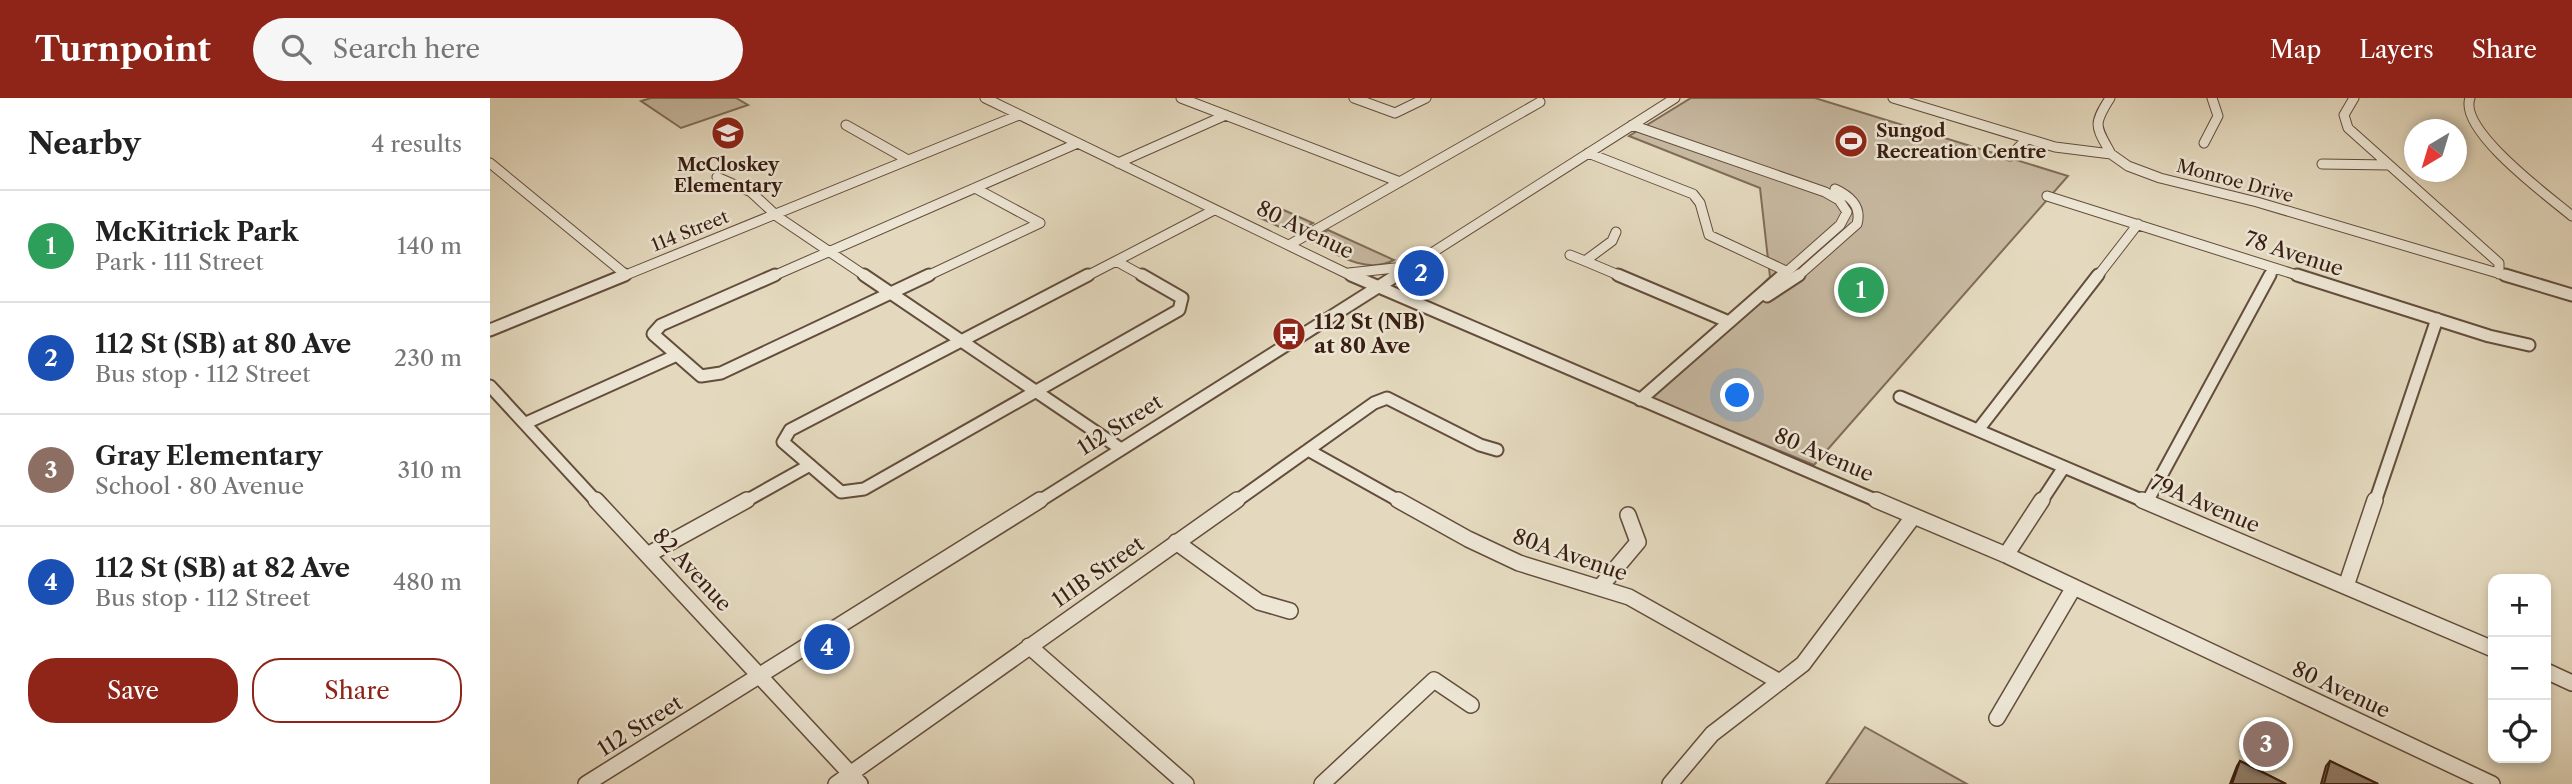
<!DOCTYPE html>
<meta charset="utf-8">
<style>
body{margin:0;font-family:"Libre Caslon Text",serif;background:#f6f6f6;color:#222}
.controls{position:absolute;right:21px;bottom:21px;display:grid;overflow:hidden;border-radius:14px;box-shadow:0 4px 10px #0003}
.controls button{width:63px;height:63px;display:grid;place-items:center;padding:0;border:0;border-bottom:2px solid #e0e0e0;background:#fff;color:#222;font:35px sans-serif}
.compass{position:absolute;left:1914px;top:21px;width:63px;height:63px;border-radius:50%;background:#fff;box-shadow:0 4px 10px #0003;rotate:218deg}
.you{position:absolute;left:1248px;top:298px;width:24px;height:24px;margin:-18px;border:5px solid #fff;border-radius:50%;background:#1a73e8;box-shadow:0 0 0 10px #1a73e833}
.badge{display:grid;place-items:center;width:46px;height:46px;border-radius:50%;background:#8f2418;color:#fff;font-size:23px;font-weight:700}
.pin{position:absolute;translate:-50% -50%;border:4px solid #fff;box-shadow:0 2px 7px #0006}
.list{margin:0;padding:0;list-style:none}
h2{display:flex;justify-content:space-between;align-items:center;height:91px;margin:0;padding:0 28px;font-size:30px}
h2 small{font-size:23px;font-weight:400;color:#767676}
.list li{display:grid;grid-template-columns:46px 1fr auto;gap:21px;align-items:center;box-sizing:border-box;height:112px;padding:0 28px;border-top:2px solid #e0e0e0}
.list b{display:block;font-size:26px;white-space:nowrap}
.list p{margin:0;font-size:23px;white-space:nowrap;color:#767676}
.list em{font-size:23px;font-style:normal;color:#767676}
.actions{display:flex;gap:14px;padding:21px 28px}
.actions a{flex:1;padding:16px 0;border:2px solid #8f2418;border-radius:28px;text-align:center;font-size:24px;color:#8f2418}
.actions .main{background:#8f2418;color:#fff}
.icon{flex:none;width:38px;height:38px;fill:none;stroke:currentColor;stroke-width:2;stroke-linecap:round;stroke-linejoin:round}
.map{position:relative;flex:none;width:2082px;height:686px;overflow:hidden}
header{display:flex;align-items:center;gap:42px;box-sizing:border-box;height:98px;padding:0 35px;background:#8f2418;color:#fff}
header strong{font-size:33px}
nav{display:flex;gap:38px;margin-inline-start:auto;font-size:24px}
.search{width:490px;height:63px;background:#f6f6f6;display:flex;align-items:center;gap:18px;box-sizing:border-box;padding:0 24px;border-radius:38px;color:#767676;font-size:26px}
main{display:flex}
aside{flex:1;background:#fff}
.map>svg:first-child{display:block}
</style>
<header>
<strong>Turnpoint</strong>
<div class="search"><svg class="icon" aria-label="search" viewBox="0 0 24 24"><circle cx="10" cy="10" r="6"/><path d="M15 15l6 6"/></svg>Search here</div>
<nav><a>Map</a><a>Layers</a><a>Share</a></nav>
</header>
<main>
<aside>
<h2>Nearby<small>4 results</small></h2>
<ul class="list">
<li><span class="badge" style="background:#2e9e5b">1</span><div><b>McKitrick Park</b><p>Park · 111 Street</p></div><em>140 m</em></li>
<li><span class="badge" style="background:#1a4fb4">2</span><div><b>112 St (SB) at 80 Ave</b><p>Bus stop · 112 Street</p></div><em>230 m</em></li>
<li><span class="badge" style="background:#8d6e63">3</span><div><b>Gray Elementary</b><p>School · 80 Avenue</p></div><em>310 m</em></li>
<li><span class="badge" style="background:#1a4fb4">4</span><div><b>112 St (SB) at 82 Ave</b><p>Bus stop · 112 Street</p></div><em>480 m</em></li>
</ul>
<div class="actions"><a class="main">Save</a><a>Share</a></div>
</aside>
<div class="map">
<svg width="2082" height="686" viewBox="0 0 2082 686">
<rect width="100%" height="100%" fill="#e4d9be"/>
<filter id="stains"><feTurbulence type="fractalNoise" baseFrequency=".00286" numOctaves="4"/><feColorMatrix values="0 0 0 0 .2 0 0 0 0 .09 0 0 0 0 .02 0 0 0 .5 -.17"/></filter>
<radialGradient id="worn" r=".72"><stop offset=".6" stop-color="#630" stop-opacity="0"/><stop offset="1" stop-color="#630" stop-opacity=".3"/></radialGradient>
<path fill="#c7b9a1" stroke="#806c59" stroke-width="2" d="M161,0H246L258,7L191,30L151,3Z
M1201,0H1325L1578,78L1324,367L1159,299L1280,179L1270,90L1139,38Z
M789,110L823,125L803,135L770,120Z
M838,132L904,162C876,177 846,156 821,143Z
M1375,629L1477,686H1336Z"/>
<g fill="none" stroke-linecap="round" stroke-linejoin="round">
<defs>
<path id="minor-far2" d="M495,0L864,179
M691,0L910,84
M864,0L905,15L936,0
M1403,0L1565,49L1621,56L1638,68L1670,80L1767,104L2021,179
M1620,0C1602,28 1606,28 1621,56
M1864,0L1854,17L1858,30L2009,165V176
M1980,0C1968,32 2058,98 2082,118
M356,27L418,62
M1142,27L1335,94L1349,102L1357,114L1350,127L1291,179
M1714,45L1728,18L1722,0
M1098,55L1203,96L1210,105L1219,137L1296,173
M1520,58L1537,41
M0,65L135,176
M628,65L736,17
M1832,66L1899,67
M227,79L261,94L288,119L377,179
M485,90L550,125
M1557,98L1813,179
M1126,134L1122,143L1095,163L1133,179
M799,147L1050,4
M1080,157L1095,163
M626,163L655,179
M626,163L724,112
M859,175L914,169
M131,179L529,17
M281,179L588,45
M435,179L550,125
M595,179L626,163
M904,179L1185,0
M1307,179L1367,126C1372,108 1360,98 1345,91
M1607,179L1648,126
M1779,179L1784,170"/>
<path id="minor-far1" d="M285,177L171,227L163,236L211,278L231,275L439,177
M374,177L631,351
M598,177L300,332L293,344L351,394L374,391L689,212L692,200L652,177
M861,177L1390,404
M1128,177L1239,224
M1807,177L1999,238L2039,247
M2015,177L2082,197
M1277,198L1309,177
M0,232L135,177
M0,288L107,404
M1410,299L1656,404
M1150,302L1293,177
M36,325L187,257
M1488,332L1608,177
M818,352L911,404
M254,404L320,367
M548,404L907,177
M745,404L884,305L897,300L990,347L1007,352
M1551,404L1574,369
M1657,404L1780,177
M1885,404L1947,221"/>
<path id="minor" d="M106,402L370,686
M908,402L978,441L1029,465L1139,499L1290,584
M1386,402L1516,457L2002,686
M1652,402L2003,551
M686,444L769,504L800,513
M159,456L257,402
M1516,457L1552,402
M1111,488L1148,444L1138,417
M1856,488L1885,402
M539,548L696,686
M2056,573L2082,585
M1507,620L1584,489
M96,686L550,402
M346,686L747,402
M832,686L944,582L981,607
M1180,686L1222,636L1313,566L1423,419"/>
</defs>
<use href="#minor-far2" stroke="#634d3c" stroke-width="11"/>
<use href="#minor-far1" stroke="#634d3c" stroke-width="15"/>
<use href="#minor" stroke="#634d3c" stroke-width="18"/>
<use href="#minor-far2" stroke="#ede6d5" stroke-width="9"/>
<use href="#minor-far1" stroke="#ede6d5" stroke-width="11"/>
<use href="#minor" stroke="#ede6d5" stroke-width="15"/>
</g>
<path fill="#7d6d5c" stroke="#381e11" stroke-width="2" d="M1750,663L1796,686H1740L1747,668Z
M1840,663L1888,686H1831L1836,668Z"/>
<path fill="#917f6b" stroke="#381e11" stroke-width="2" d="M1750,663L1796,686H1742Z
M1840,663L1888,686H1834Z"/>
<defs>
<symbol id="school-disc" viewBox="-11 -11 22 22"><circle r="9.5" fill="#8f2418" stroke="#ede6d5"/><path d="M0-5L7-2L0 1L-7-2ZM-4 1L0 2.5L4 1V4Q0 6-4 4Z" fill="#fff"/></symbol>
<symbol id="stadium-disc" viewBox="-11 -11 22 22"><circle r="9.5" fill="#8f2418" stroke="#ede6d5"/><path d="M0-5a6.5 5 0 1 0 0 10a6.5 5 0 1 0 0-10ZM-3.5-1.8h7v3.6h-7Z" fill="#fff"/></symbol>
<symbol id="bus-disc" viewBox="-11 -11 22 22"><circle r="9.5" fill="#8f2418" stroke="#ede6d5"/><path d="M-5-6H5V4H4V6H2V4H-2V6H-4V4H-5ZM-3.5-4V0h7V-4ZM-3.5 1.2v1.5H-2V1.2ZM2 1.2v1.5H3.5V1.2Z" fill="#fff"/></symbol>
</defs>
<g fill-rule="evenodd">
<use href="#school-disc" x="219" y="16" width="38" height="38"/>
<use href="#stadium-disc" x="1342" y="24" width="38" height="38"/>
<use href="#bus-disc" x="780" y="217" width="38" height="38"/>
</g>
<g text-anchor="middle" stroke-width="5" stroke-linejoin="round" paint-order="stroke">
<g font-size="18" font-weight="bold" fill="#381e11" stroke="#ede6d5" text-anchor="start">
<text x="1386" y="39">Sungod<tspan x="1386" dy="21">Recreation Centre</tspan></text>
<text x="238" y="73" text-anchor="middle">McCloskey<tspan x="238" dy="21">Elementary</tspan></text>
</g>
<g font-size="18" fill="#381e11" stroke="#ede6d5">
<text transform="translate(1745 83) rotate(15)" y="6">Monroe Drive</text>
<text transform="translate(200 133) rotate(-22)" y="6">114 Street</text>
</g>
<g font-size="21" fill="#381e11" stroke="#ede6d5">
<text transform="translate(815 132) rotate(26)" y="7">80 Avenue</text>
<text transform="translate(1804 156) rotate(18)" y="7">78 Avenue</text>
<text transform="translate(630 327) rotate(-32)" y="7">112 Street</text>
<text transform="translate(1334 357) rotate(23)" y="7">80 Avenue</text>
<text transform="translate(1715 406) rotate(23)" y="7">79A Avenue</text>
<text transform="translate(1080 457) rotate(19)" y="7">80A Avenue</text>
<text transform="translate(202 472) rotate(47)" y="7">82 Avenue</text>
<text transform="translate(608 474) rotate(-35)" y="7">111B Street</text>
<text transform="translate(1851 592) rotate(25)" y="7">80 Avenue</text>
<text transform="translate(150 628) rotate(-32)" y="7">112 Street</text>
</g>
<g font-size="21" font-weight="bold" fill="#381e11" stroke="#ede6d5" text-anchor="start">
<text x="824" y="231">112 St (NB)<tspan x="824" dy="24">at 80 Ave</tspan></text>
</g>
</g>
<rect width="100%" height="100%" filter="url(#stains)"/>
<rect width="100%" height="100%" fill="url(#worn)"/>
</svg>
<div class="controls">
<button>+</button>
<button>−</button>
<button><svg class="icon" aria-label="locate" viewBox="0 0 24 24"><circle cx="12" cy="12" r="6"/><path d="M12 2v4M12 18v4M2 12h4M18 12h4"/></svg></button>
</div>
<svg class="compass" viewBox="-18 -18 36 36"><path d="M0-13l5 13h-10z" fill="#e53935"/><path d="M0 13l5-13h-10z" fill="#767676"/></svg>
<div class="you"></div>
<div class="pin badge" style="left:1371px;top:192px;background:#2e9e5b">1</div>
<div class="pin badge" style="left:931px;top:175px;background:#1a4fb4">2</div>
<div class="pin badge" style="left:1776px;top:646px;background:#8d6e63">3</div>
<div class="pin badge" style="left:337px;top:549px;background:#1a4fb4">4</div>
</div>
</main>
